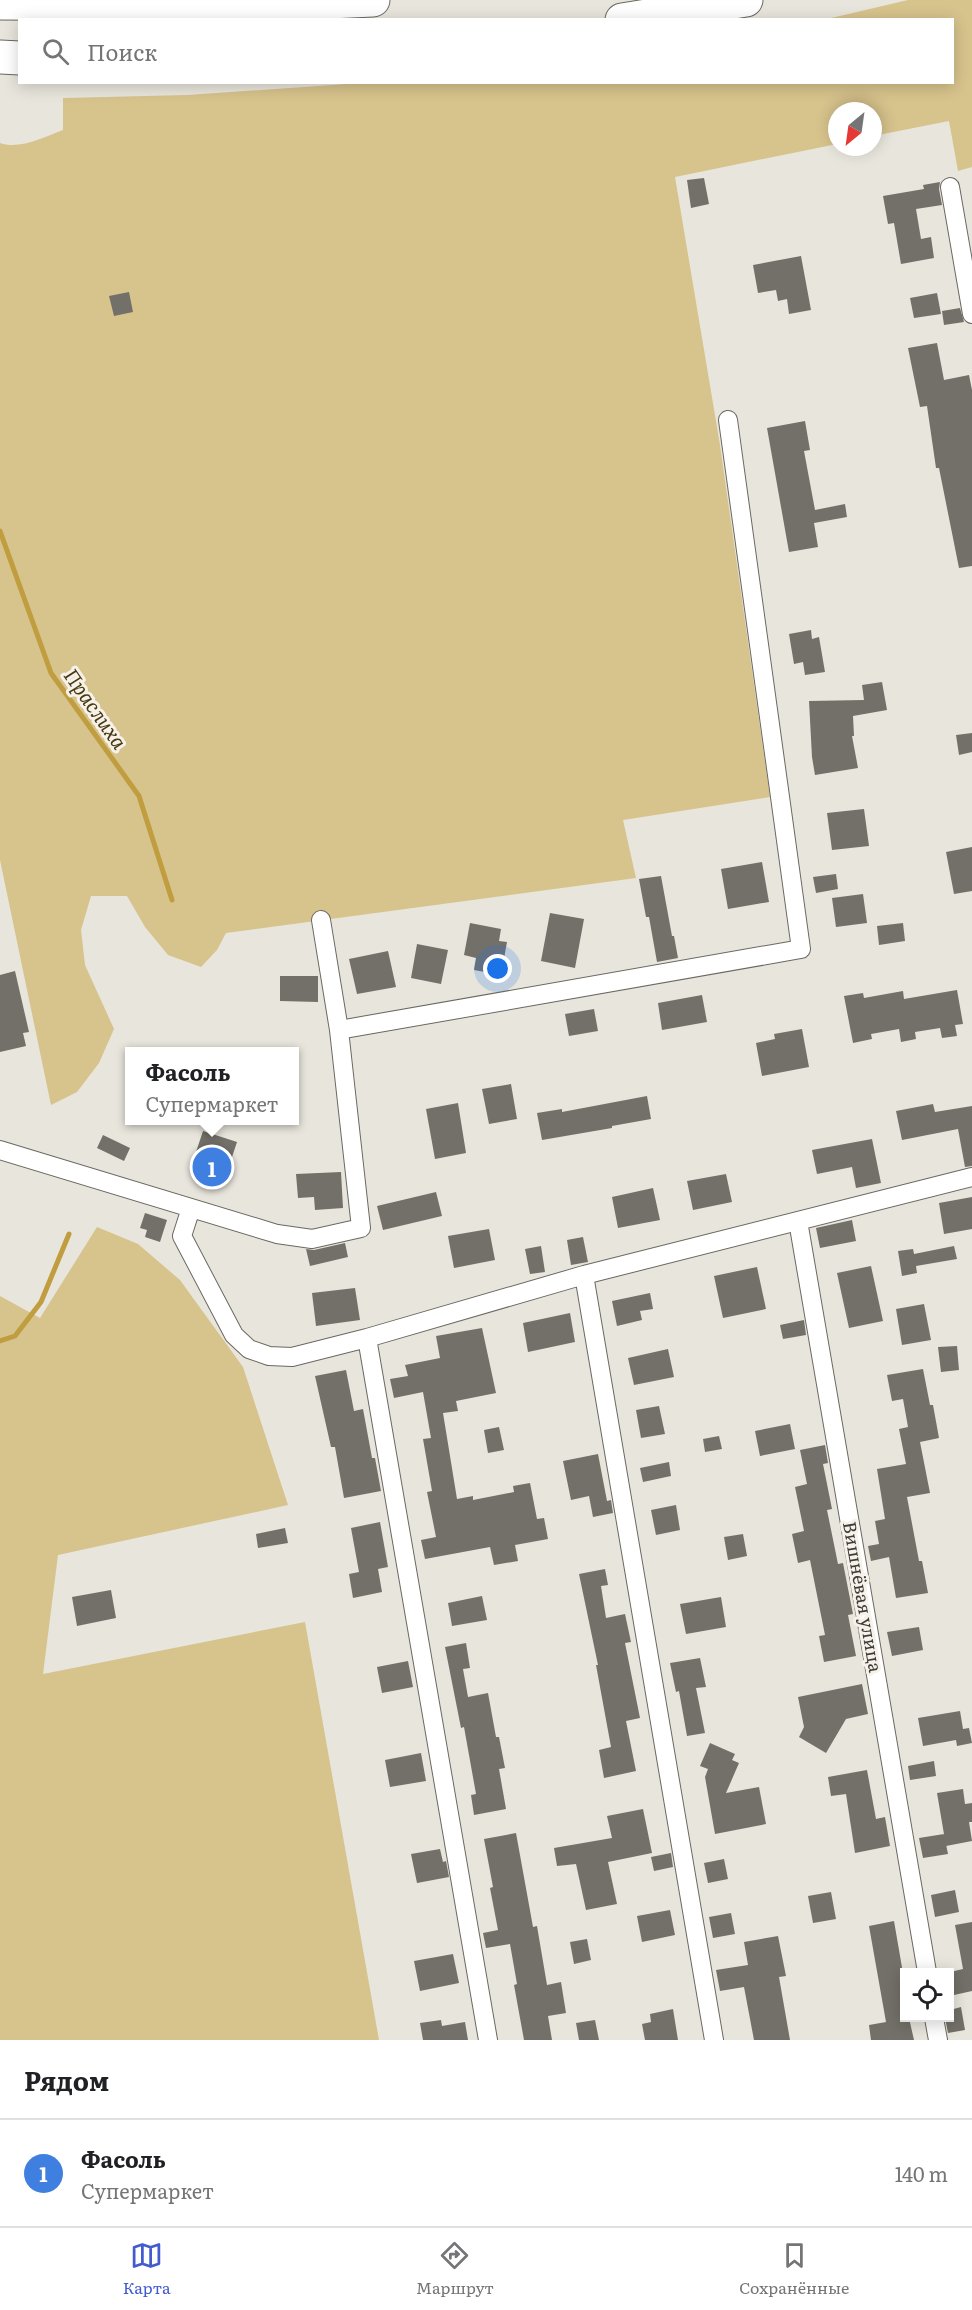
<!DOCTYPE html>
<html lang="ru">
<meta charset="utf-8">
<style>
body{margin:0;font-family:Literata,serif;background:#f6f6f6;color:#202124}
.controls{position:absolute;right:18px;bottom:18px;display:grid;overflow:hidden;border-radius:0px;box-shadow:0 3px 15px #0003}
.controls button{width:54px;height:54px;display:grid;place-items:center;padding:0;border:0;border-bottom:2px solid #e0e0e0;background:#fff;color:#202124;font:30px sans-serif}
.compass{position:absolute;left:828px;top:102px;width:54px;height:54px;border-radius:50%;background:#fff;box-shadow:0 3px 15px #0003;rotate:209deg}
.you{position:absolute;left:498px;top:969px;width:21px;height:21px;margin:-15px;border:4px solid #fff;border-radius:50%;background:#1a73e8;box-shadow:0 0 0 9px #1a73e833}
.badge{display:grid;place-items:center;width:39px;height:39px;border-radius:50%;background:#425ccf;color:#fff;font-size:20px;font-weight:700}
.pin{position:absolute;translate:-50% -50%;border:3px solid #fff;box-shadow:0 2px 6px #0006}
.popup{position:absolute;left:125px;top:1047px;width:174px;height:78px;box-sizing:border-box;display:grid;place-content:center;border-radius:0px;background:#fff;filter:drop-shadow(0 2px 4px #0005);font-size:20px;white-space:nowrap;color:#757577}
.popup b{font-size:22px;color:#202124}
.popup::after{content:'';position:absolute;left:50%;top:100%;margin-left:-12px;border:12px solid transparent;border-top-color:#fff}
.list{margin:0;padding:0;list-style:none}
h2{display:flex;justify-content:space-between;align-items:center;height:78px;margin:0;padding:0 24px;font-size:26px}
h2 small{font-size:20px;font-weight:400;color:#757577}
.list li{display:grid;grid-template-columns:39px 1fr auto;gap:18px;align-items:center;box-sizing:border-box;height:108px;padding:0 24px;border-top:2px solid #e0e0e0}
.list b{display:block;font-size:22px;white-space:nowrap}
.list p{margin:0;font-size:20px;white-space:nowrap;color:#757577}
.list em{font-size:20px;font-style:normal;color:#757577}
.icon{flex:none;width:33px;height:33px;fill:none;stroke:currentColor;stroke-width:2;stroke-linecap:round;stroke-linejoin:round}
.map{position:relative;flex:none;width:972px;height:2040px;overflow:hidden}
.search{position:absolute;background:#fff;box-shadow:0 3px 15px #0003;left:18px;right:18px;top:18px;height:66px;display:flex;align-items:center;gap:15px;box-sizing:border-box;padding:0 21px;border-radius:0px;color:#757577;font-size:22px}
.sheet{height:186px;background:#fff}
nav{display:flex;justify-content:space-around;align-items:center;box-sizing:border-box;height:84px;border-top:2px solid #e0e0e0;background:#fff;font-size:16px;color:#757577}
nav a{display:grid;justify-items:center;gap:3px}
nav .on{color:#425ccf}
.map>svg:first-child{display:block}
</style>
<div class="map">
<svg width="972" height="2040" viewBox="0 0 972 2040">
<rect width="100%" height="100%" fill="#e8e5dc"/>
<path fill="#d7c38c" d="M908,0H972V167L958,171L949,121L873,136V111H837V144L675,177L720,445L770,797L623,820L636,878L226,933L217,950L201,967L168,955L145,927L127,896H91L81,930L85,965L114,1029L99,1063L77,1092L51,1105L0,860V143C20,150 44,137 63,130V98L187,95L376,82H952V20L827,19Z
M97,1227L138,1244L180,1280L243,1367L288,1505L58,1555L43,1674L305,1622L379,2040H0V1296L40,1318Z"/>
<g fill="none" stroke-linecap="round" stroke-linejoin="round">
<path stroke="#c09e3f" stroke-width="5" d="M0,531L51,673L139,796L172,900
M0,1341L15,1336L41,1302L69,1234"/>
</g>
<path fill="#737069" d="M704,178L709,204L691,208L687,180Z
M940,182L939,189L942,205L916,209L921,239L931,237L934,258L901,264L894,223L888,224L883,196L924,189L923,185Z
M801,256L811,310L789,314L787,299L778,301L776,290L758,293L753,265Z
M129,292L133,312L114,316L109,296Z
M937,293L941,314L914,318L910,298Z
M960,308L964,322L944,325L942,311Z
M937,343L944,380L969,375L972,390V566L959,568L939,468H936L927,406L920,407L908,348Z
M805,421L810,450L804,451L815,510L845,504L847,517L814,523L818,547L789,552L767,428Z
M811,630L812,639L819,637L825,672L805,675L803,662L794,664L789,634Z
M882,682L887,710L853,716L854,736H852L858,768L815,775L812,757L809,701L864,700L862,685Z
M972,733V752L959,755L956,735Z
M864,809L869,846L832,850L827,813Z
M972,847V891L954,894L946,852Z
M762,862L769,902L728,909L721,869Z
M836,874L838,889L816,893L813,877Z
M661,876L672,936H674L678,958L657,962L649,917H646L639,879Z
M863,894L867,923L836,927L832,898Z
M550,913L584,919L575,968L541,961Z
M470,923L501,929L499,941L507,942L501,975L474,970L476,958L464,955Z
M903,923L905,941L879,945L877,926Z
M417,944L448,950L441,984L411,978Z
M388,951L396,987L357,994L349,959Z
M15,971L29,1032L23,1033L26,1046L0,1052V975Z
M280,976H318V1002L280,1001Z
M957,990L963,1024L955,1025L957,1036L942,1038L940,1028L915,1032L916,1039L901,1042L899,1029L871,1034L872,1039L853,1043L844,996L863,993L864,998L903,991L904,999Z
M702,995L707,1022L662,1030L658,1003Z
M594,1009L598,1031L569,1036L565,1014Z
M802,1029L809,1067L762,1076L756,1043L775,1039L774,1034Z
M511,1084L517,1119L489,1124L482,1089Z
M647,1096L651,1119L612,1126V1128L542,1140L537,1113L562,1109V1112Z
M458,1103L466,1153L435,1159L426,1109Z
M933,1104L935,1112L972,1106V1166L965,1167L958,1129L902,1140L896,1111Z
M203,1131L237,1142L224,1181L190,1170Z
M103,1135L130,1148L124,1161L97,1148Z
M872,1139L881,1183L856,1188L852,1167L817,1174L812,1150Z
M341,1172L343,1208L315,1210L314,1197L298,1198L296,1174Z
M726,1174L732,1202L693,1210L687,1181Z
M653,1188L660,1220L618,1228L612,1197Z
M436,1192L442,1216L383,1230L377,1206Z
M972,1197V1229L944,1234L939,1203Z
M145,1213L167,1220L160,1242L145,1237L147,1230L140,1228Z
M852,1220L856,1241L820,1248L816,1228Z
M489,1229L495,1260L454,1268L448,1236Z
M583,1237L588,1262L571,1265L567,1240Z
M345,1243L348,1257L310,1266L306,1249L314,1250Z
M541,1246L545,1272L530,1274L525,1249Z
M954,1246L957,1259L916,1266L917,1273L902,1276L898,1251L913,1249L914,1254Z
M871,1266L883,1321L849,1328L837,1273Z
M757,1267L766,1309L723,1318L714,1276Z
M355,1288L360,1320L316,1326L312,1293Z
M650,1293L653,1309L640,1311L642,1320L617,1326L612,1301Z
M924,1304L931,1340L902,1345L896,1309Z
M570,1313L575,1342L528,1352L523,1323Z
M804,1320L806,1335L783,1339L780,1325Z
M482,1328L496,1393L456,1401L458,1411L443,1413L457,1499L473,1496V1500L514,1492L513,1486L530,1483L537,1519L544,1518L548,1539L515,1545L518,1561L494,1565L490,1547L425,1559L421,1540L436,1537L427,1492L432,1491L423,1439L431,1438L423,1392L394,1398L390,1379L408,1376L405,1365L440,1358L436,1336Z
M957,1346L959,1370L941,1372L938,1347Z
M668,1349L674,1377L634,1385L628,1358Z
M923,1369L930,1405H933L939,1438L920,1442L930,1493L907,1497L919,1561H922L928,1593L896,1598L889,1557L871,1561L868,1546L879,1544L875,1521L885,1519L877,1469L906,1464L899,1429L908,1427L903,1399L892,1401L887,1375Z
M346,1370L354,1411L363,1409L372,1458H375L381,1491L344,1498L335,1447H331L315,1376Z
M659,1406L665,1434L641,1438L636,1410Z
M790,1424L795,1449L760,1456L755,1431Z
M499,1427L504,1450L488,1453L484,1430Z
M719,1436L722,1449L705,1452L703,1439Z
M825,1445L828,1463L823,1464L832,1509L827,1510L838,1564L843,1563L853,1614L848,1615L856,1656L824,1662L819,1636L825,1635L810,1560L798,1563L792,1534L804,1531L795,1487L807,1484L800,1450Z
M598,1454L607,1501L611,1500L613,1513L593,1517L589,1496L571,1500L563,1461Z
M669,1462L671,1476L643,1482L640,1468Z
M676,1505L680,1530L656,1535L651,1510Z
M380,1522L388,1567L378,1569L382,1592L353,1598L349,1574L359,1572L351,1528Z
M285,1528L288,1543L258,1548L256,1534Z
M743,1534L747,1556L728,1560L724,1537Z
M605,1569L608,1585L601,1586L606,1618L625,1614L631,1642L625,1643L640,1718L626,1721L636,1771L604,1778L599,1750L611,1747L596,1665H598L579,1574Z
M111,1590L116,1618L77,1626L72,1597Z
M482,1596L487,1620L452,1626L448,1603Z
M721,1597L726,1627L686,1634L680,1604Z
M919,1627L923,1650L892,1656L887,1632Z
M466,1643L470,1668L463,1669L468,1697L488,1693L496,1737H499L505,1768L499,1769L506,1809L474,1815L471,1795L476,1794L464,1727L461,1728L445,1647Z
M700,1658L706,1687L696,1688L705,1733L687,1736L679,1691L676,1692L670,1663Z
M408,1661L413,1687L382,1693L377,1667Z
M862,1684L868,1714L846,1719L826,1753L799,1737L804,1727L798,1697Z
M960,1711L963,1729L969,1728L972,1743L957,1746L956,1740L923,1746L918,1718Z
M710,1743L735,1754L732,1760L739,1763L726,1793L759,1787L766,1824L715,1834L705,1777L708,1769L700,1766Z
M421,1753L426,1781L390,1787L385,1760Z
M934,1761L936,1776L910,1780L908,1766Z
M867,1770L876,1819L885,1817L890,1846L855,1853L846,1794L831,1796L828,1777Z
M963,1789L965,1804L972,1803V1822H969L972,1841L946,1846L937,1793Z
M643,1809L652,1853L608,1862L617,1904L586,1910L576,1864L557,1866L554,1848L612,1838L607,1816Z
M516,1833L533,1927L537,1926L547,1985L561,1982L566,2013L548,2016L552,2040H524L514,1985L517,1984L510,1944L486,1948L483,1933L498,1930L490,1888L493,1887L484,1839Z
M944,1834L948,1854L923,1858L919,1838Z
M440,1849L443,1862L446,1861L449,1877L417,1883L411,1854Z
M671,1853L673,1867L654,1871L651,1857Z
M724,1859L728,1879L708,1883L704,1863Z
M955,1890L959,1912L935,1917L931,1895Z
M831,1892L836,1919L813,1923L808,1896Z
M670,1910L675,1935L642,1942L637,1916Z
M731,1913L735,1934L713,1938L709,1917Z
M894,1921L904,1979V2018H909L914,2040H871L869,2025L886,2022L869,1926Z
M972,1922V1991L954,1995L950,1972L963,1969L955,1925Z
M778,1936L786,1976L779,1977L790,2040H754L744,1987L720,1991L716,1970L748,1965L744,1942Z
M587,1939L591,1960L574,1964L570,1942Z
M453,1954L459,1983L420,1991L414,1961Z
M961,2007L965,2030L948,2033L945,2018H950V2010Z
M673,2009L678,2040H645L642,2024L651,2022L650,2014Z
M441,2020L442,2026L465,2022L468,2040H423L420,2023Z
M595,2020L599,2040H579L576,2023Z"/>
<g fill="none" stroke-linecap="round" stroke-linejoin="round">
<defs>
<path id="minor" d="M950,187L972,314
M321,920L339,1030
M0,1150L277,1234L312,1239L361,1228L339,1030L801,949L728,420
M191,1208L182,1236L234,1335L249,1349L269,1356L292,1357L367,1338L584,1275L972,1177
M798,1221L927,1972
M584,1275L714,2040
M367,1338L488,2040
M934,2018L938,2040"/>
<path id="motorway" d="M0,3L261,5L373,0
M622,20L746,0
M0,57L20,58"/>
</defs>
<use href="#minor" stroke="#6b6861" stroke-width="20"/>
<use href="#motorway" stroke="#6b6861" stroke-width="35"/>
<use href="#minor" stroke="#fff" stroke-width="18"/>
<use href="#motorway" stroke="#fff" stroke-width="33"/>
</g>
<g text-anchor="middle" stroke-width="6" stroke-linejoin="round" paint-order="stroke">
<g font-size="18" fill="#3d3b38" stroke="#f6f2ea">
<text transform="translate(862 1597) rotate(80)" y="6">Вишнёвая улица</text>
</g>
<g font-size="20" font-style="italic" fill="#483911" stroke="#f6f2ea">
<text transform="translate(95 709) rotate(55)" y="7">Праслиха</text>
</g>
</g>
</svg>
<div class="controls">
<button><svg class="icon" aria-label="locate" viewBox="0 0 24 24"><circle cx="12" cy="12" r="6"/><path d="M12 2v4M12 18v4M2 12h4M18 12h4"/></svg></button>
</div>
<svg class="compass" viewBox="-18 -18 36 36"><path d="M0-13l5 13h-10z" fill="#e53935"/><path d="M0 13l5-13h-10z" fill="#757577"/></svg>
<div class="you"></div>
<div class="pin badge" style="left:212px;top:1167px;background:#3f7fe0">1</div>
<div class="popup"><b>Фасоль</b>Супермаркет</div>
<div class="search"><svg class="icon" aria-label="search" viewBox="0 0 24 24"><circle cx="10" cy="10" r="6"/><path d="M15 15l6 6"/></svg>Поиск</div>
</div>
<section class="sheet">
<h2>Рядом<small></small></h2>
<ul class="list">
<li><span class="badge" style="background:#3f7fe0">1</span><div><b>Фасоль</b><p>Супермаркет</p></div><em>140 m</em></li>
</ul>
</section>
<nav>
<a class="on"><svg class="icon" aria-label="map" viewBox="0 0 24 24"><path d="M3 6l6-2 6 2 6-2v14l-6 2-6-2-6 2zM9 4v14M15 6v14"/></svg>Карта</a>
<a><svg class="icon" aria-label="directions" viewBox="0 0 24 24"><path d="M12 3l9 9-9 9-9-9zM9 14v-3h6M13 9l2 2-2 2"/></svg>Маршрут</a>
<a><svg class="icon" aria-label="saved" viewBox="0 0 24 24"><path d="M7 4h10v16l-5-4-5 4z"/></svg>Сохранённые</a>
</nav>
